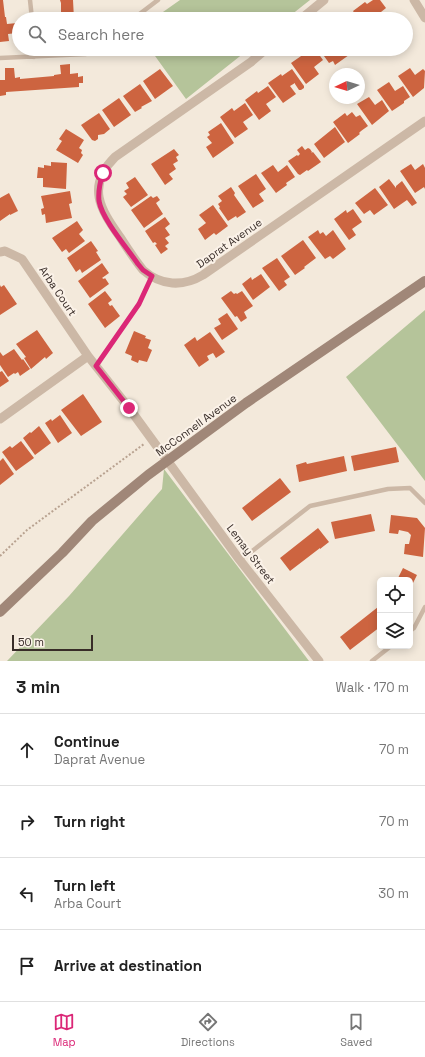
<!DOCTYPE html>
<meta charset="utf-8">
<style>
body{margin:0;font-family:"Space Grotesk",sans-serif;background:#f6f6f6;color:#222}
.controls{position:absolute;right:12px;bottom:12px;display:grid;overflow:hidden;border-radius:6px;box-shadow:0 2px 10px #0003}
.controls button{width:36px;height:36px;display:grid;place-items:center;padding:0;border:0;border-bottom:1px solid #e0e0e0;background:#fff;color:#222;font:20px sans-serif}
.compass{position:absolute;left:329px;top:68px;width:36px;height:36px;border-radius:50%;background:#fff;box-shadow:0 2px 10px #0003;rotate:266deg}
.scale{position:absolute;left:12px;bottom:10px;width:81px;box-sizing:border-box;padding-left:4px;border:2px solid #382d28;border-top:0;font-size:11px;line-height:14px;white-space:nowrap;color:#382d28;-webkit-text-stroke:3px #fbf2e8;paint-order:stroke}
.stop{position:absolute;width:12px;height:12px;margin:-9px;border:3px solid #db2777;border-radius:50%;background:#fff}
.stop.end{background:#db2777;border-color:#fff;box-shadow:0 1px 4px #0008}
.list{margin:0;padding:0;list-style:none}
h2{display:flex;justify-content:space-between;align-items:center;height:52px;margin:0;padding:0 16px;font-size:17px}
h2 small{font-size:13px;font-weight:400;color:#767676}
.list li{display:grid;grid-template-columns:26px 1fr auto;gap:12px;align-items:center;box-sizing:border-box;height:72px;padding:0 16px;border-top:1px solid #e0e0e0}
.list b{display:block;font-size:15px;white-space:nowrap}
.list p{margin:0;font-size:13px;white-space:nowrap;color:#767676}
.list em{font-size:13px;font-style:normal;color:#767676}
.icon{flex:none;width:22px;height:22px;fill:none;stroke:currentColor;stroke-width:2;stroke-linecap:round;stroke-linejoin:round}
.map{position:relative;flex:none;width:425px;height:661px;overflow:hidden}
.search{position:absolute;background:#fff;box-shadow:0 2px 10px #0003;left:12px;right:12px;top:12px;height:44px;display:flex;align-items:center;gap:10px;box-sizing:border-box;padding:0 14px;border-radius:22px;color:#767676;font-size:15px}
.sheet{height:340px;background:#fff}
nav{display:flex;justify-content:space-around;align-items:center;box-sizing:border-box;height:56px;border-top:1px solid #e0e0e0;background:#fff;font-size:11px;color:#767676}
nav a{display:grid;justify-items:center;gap:2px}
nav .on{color:#db2777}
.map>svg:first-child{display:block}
</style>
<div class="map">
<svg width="425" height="661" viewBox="0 0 425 661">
<rect width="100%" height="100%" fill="#f3e9db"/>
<path fill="#b5c49a" d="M180,0H310L286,19H153Z
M150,49H249L186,99Z
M425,310V481L346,377Z
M164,469L309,661H7L69,596L162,489Z"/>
<path fill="#cd6440" d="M0,0H3L5,17H6L7,24L17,23V33L8,34L9,41L0,42Z
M60,0H73L74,19H61V3Z
M373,0H380L386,8L376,16L378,19H358L353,11L365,2L367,4Z
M315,49L323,60L314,67L319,74L306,84L291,63L304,54L305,56Z
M319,49H345L349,55L335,65L333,61L329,63Z
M70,64V74L78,73V77L83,76V83H79V87L6,92V95L0,96V80H5V68H14L15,78L20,77V79L54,76V75L61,74L60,65Z
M410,68L415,75L423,69L425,71L424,88L413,97L398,76Z
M160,69L173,86L155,99L143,81Z
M292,69L304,86V88L301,90H299L295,84V83L290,86L296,94L283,103L268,83L281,74L282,76Z
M389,82L395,91L403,86L410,97L404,101V103L392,111L377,90Z
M140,84L152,101L141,107L142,108L135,112L123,96Z
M268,86L276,97L266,104L271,111L259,120L245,100L257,91L258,93Z
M369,97L375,105L382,100L389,111L372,125L357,104Z
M119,98L131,115L114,127L102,110Z
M245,103L253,115L243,122L248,129L235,138L220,117L232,108L234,111Z
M352,112L356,117L360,115L368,126L361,131L359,133L360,134L348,143L333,122L345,113L347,116Z
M99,113L110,129L104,134L98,135V139L95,141L92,140L81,125Z
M221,123L234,143L213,158L206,147L212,143L207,137L210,135L208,132Z
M335,127L345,142L324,158L314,144Z
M66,129L84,140L79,148L82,150L81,153L83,155L78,163L56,150L62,141L59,139Z
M302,146L305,150L308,148L310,149L312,152L311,153L313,152L321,162L308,171L307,170L300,175L298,174L288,161L297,155L298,156L300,154L297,150Z
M174,149L179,155L176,157L178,161L173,164L176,169L169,174L173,179L165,185L151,164Z
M51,162L67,163L66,189L43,187V178H37L38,167L44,168V165L51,166Z
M411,164L415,170L423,164L425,168V189L424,187L415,193L400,171Z
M273,165L278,172L287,165L295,177L286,183L287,185L276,193L261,173Z
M256,174L266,189L259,194L264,201L253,208L238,186Z
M135,177L148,195L131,207L123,197L127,194L124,191L129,188L126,183Z
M389,179L396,188V186L402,181L417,203L412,206L407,200L394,209L379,187Z
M231,187L235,193L234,195L246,212L237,218L236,216L228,221L219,208L220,207L218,204L222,201L218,196Z
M375,188L388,205L374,215L370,210L364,214L355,203Z
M70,191L72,203L69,204L72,218L46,223L45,214L42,215L41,209L44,208L41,196Z
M9,193L18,211L10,215V214L0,221V198Z
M151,196L153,198L157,196L160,200L156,203L163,214L144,228L131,210Z
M213,205L228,226L216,235L214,233L205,240L198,229L206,223L199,215Z
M353,209L362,222L352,229L356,235L349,240L334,219L346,210L347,213Z
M165,217L170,224L165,228L170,235L165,238L169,243L165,246L168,249L161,254L155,245L157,244L155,242L153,243L145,231Z
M77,221L83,230L79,234L85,241L69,253L66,249L62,252L52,238Z
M318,230L320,234L323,232L326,236L333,230L346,249L333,259L330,256L325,259L308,237Z
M303,240L316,258L304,267L305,268L295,275L281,256Z
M91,241L98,251L96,252L101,260L82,273L80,269L76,272L67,258Z
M277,258L290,277L284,281L287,285L279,291L262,268Z
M102,263L109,273L102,278L104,279L105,278L109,284L90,298L78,281Z
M261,274L270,287L253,300L242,284L251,277L252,280Z
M0,285L1,287L4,285L17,304L0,315Z
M105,291L112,300L108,303L110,306L112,305L120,316L105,328L88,304Z
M231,291L234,294L236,293L237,294L242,291L253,306L244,312L247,318L241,322L237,316L235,317L221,298Z
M227,313L238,329L222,340L214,328L221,324L218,319Z
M37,330L53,353L46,359L45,357L31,369L24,358L26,357L16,344Z
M134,331L146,336L145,338L151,340L148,348L152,350L147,362L139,360L138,363L131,360L132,356L125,353Z
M210,332L225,352L216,358L213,353L207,356L209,360L199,367L184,345L195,337L197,341Z
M14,349L22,360L23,359L30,369L20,376L18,372L15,374L14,373L8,377L0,365V352L3,356Z
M2,371L9,381L0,387V372Z
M83,394L102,422L81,436L61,410Z
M60,415L72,433L58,443L45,423L51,419L52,421Z
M39,426L51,443L35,455L23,438L30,432L31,433Z
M21,441L34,458L16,471L2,452L10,446L12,448Z
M396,447L399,462L354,471L351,456Z
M344,456L347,471L299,482L296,465L306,462L307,464Z
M3,458L14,474L0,485V461Z
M280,478L291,492L252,521L242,508Z
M371,514L375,531L335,539L331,522Z
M391,515L417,518L425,528L423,557L404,554L405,544H409L411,535L408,532L399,530L398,534L389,533Z
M318,528L329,542L320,549V548L290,571L280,558Z
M403,568L417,575L410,589V580H397Z
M378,607L380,609V627L350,650L340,637Z"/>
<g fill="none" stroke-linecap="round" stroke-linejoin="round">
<path stroke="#b8a290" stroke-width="2" stroke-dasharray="2 2" stroke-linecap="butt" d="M101,358L139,304L148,285
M0,556L27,530L144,444"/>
<path stroke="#ccb8a6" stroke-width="4.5" d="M30,0L32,19
M133,19L158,0
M34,49V57
M0,58L86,54L93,49
M239,559L251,552L310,506L388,489L410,488L425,503
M410,631L414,628L425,607
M372,661L391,646"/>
<path stroke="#ccb8a6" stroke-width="9" d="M414,0L425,18
M301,19L324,0
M266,49L251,62L115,157C86,186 100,209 120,237C127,248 135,260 143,270C161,286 183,287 203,275L425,121
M0,252L5,251L22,259L88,356L129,408L239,559L319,661
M0,419L88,356"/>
<path stroke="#a08778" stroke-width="10" d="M0,612L62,553L92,521L148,475L246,403L425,281"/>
</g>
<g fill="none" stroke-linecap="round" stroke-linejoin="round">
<path stroke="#db2777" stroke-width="5" d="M103,173C100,182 98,191 99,201C102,219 127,248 138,264L143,270L152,276L139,304L96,366L129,408"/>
</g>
<g text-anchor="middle" stroke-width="4" stroke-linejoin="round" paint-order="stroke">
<g font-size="11" fill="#382d28" stroke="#fbf2e8">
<text transform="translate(229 243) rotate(-35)" y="4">Daprat Avenue</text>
<text transform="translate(58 291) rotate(56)" y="4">Arba Court</text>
<text transform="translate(196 425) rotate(-36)" y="4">McConnell Avenue</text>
<text transform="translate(251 554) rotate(53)" y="4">Lemay Street</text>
</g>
</g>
</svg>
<div class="controls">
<button><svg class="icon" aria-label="locate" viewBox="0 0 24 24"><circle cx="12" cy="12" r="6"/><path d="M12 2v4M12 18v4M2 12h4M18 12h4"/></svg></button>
<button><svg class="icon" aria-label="layers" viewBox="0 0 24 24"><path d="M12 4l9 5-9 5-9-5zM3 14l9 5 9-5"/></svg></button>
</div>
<svg class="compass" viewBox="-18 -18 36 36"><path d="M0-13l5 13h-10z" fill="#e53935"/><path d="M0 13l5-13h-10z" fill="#767676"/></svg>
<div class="scale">50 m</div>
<div class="stop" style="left:103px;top:173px"></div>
<div class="stop end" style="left:129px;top:408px"></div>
<div class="search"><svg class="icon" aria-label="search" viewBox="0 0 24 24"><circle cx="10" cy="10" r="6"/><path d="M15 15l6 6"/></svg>Search here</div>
</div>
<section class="sheet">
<h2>3 min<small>Walk · 170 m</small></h2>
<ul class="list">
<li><svg class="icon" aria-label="ahead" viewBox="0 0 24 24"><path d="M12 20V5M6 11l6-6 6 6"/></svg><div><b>Continue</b><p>Daprat Avenue</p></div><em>70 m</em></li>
<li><svg class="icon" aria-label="right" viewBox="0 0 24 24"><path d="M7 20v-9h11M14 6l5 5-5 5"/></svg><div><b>Turn right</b></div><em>70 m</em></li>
<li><svg class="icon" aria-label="left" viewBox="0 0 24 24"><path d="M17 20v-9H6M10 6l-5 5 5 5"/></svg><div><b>Turn left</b><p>Arba Court</p></div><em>30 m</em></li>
<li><svg class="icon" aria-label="arrive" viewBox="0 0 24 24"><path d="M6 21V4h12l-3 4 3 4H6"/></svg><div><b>Arrive at destination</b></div></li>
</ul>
</section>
<nav>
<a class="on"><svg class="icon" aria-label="map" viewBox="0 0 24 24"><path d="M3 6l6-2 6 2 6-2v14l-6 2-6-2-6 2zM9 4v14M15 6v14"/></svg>Map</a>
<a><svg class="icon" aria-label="directions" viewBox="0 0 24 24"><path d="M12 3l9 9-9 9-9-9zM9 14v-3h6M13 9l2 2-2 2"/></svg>Directions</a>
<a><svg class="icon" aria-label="saved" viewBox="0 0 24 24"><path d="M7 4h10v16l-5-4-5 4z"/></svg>Saved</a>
</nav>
